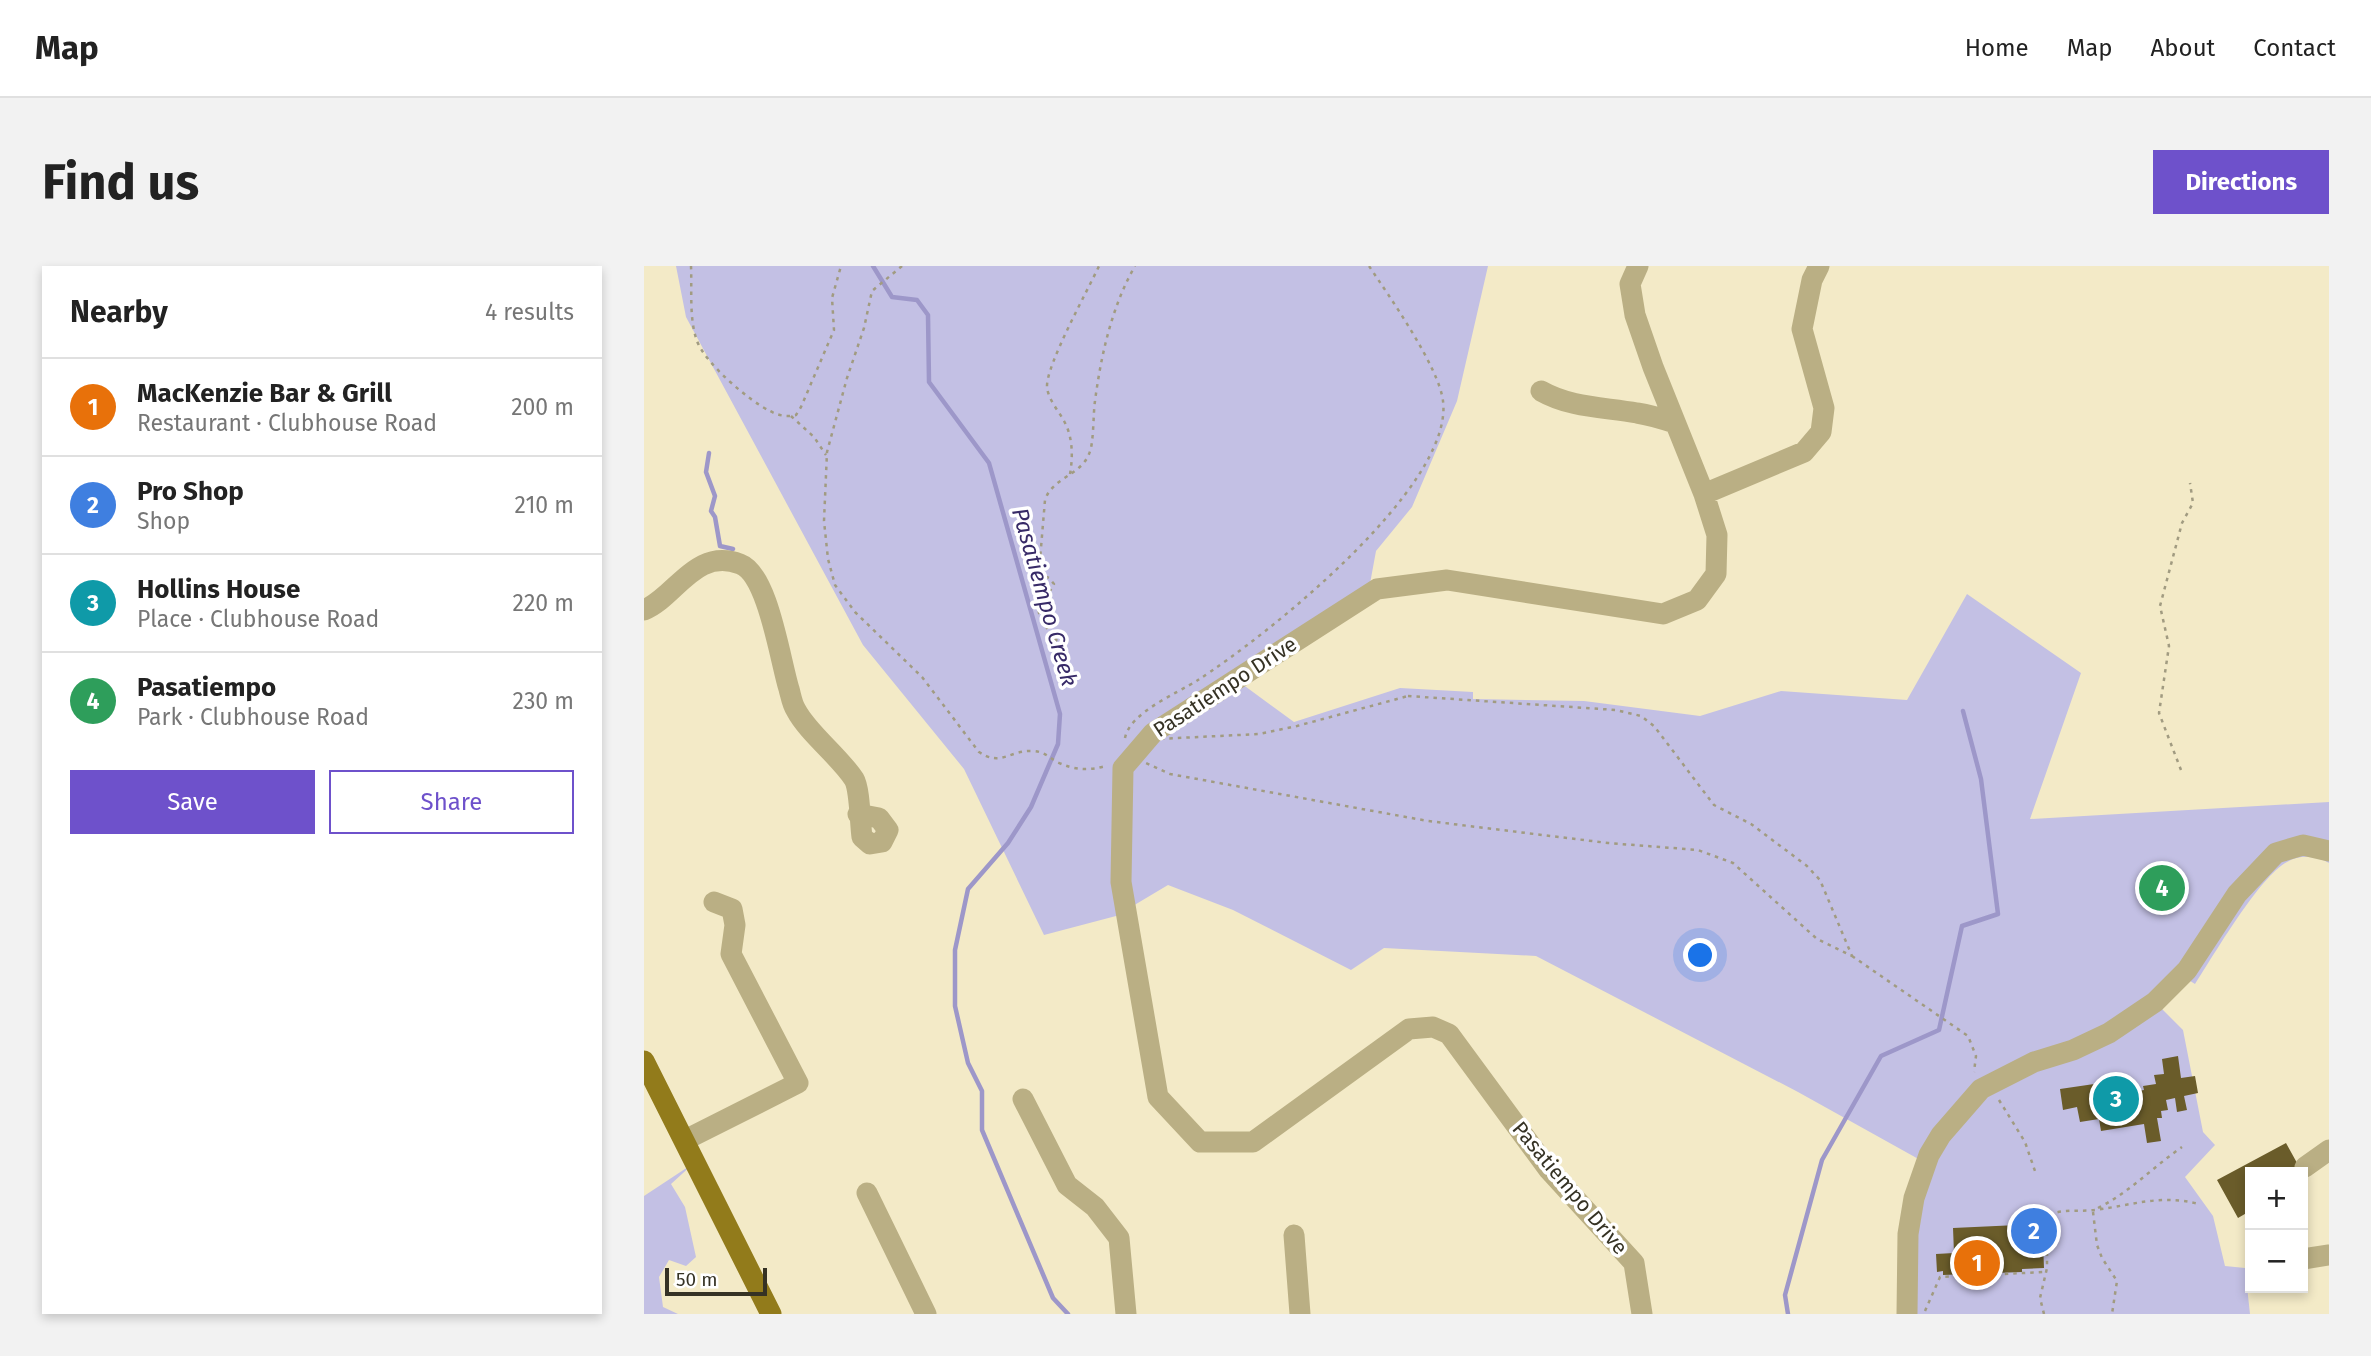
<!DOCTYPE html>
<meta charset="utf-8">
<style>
body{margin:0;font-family:"Fira Sans",sans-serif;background:#f2f2f2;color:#222}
.controls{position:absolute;right:21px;bottom:21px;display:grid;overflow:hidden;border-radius:0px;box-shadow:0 4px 10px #0003}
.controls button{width:63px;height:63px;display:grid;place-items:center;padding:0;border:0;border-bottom:2px solid #e0e0e0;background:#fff;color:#222;font:35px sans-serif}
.scale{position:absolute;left:21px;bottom:18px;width:102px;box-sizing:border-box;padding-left:7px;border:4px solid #353224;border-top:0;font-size:19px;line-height:24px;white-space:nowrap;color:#353224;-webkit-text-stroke:5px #fff;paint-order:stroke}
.you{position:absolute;left:1057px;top:690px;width:24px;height:24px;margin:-18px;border:5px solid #fff;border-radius:50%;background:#1a73e8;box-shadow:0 0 0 10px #1a73e833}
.badge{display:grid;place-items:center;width:46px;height:46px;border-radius:50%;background:#6e51cb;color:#fff;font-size:23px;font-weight:700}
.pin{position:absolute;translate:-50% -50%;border:4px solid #fff;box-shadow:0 2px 7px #0006}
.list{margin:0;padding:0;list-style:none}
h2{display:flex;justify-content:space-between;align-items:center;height:91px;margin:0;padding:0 28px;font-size:30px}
h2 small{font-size:23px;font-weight:400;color:#767676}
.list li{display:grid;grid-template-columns:46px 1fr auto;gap:21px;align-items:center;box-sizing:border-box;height:98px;padding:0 28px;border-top:2px solid #e0e0e0}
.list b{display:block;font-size:26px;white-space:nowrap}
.list p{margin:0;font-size:23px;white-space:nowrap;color:#767676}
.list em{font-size:23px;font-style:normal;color:#767676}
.actions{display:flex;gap:14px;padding:21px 28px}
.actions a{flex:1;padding:16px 0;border:2px solid #6e51cb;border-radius:0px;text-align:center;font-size:24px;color:#6e51cb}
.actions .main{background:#6e51cb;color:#fff}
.map{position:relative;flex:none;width:1685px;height:1048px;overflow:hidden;border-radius:0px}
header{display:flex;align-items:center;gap:42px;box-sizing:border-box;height:98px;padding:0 35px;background:#fff;border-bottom:2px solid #e0e0e0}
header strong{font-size:33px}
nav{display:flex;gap:38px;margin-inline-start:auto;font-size:24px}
.intro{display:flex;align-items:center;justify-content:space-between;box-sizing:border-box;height:168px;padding:0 42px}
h1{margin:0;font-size:49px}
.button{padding:18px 32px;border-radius:0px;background:#6e51cb;color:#fff;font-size:24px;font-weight:700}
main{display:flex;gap:42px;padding:0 42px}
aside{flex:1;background:#fff;border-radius:0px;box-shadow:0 4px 10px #0003}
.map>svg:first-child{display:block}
</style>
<header>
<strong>Map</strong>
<nav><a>Home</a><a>Map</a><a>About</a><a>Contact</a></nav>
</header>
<div class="intro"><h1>Find us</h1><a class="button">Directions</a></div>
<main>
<aside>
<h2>Nearby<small>4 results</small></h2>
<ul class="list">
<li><span class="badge" style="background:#e8710a">1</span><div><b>MacKenzie Bar &amp; Grill</b><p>Restaurant · Clubhouse Road</p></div><em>200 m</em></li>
<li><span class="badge" style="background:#3f7fe0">2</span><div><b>Pro Shop</b><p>Shop</p></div><em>210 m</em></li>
<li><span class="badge" style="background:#0f9aa8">3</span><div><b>Hollins House</b><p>Place · Clubhouse Road</p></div><em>220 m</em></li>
<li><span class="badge" style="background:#2e9e5b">4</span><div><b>Pasatiempo</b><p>Park · Clubhouse Road</p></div><em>230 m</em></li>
</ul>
<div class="actions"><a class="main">Save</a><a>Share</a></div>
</aside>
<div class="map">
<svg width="1685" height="1048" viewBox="0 0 1685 1048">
<rect width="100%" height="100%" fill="#f3eac7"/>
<path fill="#c3c0e4" d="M32,0H844L813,135L768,241L732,285L723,334L594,415L650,456L756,422L829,426V433L940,435L1056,450L1137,425L1263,434L1323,328L1437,407L1386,553L1685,536V597C1672,590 1657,588 1643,596C1615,611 1570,689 1551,718L1535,708L1511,736L1539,764L1559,866L1571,879L1541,911L1569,950L1581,1000L1601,1002L1606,1048H1265L1273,969L1277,952L1278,895L1154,826L892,690L740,682L707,704L589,644L524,619L472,650L400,669L320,503L219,379L42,51Z
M50,897L27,918L41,941L52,991L42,1000L25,994L15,1011L19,1041L34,1048H0V930Z"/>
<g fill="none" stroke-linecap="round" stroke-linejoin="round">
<path stroke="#9d97c9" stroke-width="4.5" d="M229,0L248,31L273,34L284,49L285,116L345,197L416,448L414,478L387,541L364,577L324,623L311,684V740L324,797L338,825V864L409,1032L424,1048
M65,187L62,206L71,230L67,245L71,251L76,280L89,283
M1144,1048L1141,1029L1178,894L1237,790L1295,764L1318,660L1354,648L1337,513L1319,445"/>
</g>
<path fill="#6a5c2a" d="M1534,790L1537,812L1551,810L1554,827L1540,830L1543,844L1533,846L1531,832L1522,834L1524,844L1517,845L1518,852H1513L1517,875L1503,877L1500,858L1457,865L1455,853L1436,856L1433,841L1419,844L1416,823L1457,817L1459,831L1500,824L1499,820L1512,818L1510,809L1520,808L1518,793Z
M1642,877L1658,906H1606V945L1594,952L1573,914Z
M1395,952H1398L1400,1002L1378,1003V1006L1299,1009V1005L1293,1006L1292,988L1310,987L1309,962L1396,958Z"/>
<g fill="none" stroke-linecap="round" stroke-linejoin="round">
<path stroke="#a19b81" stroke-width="2.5" stroke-dasharray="3.5 5" stroke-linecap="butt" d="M47,0C48,24 45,53 53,75C61,97 105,135 126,145C135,150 143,151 152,149L157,141L190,64L188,32L197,0
M258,0L228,25L220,62L203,112L183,186L180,255L184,293L191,319L211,346L278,411L335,486C357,501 366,484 388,485C399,485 405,491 413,496C430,504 444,505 462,500
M147,150L170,171L182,189
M426,208C429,191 429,171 420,155C414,144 404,133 403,121C402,99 444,24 455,0
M394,307L405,312L410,318L406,325L395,318
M405,366L416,378L415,384H408L405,366L395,347L393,329L401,234C408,212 437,209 445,188C450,178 449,148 451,135C457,89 468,40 491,0
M764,430L972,444L997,450L1010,460L1070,539L1107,558L1163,600L1176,614L1208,690L1173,673L1089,597L1054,584L964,577L784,555L526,508L495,494L514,473L615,468L653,460Z
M481,472C486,446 534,427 554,414C621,371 810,221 799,135C795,101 745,30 725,0
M1537,504L1515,447L1525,380L1516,340L1538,257L1549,237L1546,217
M1208,690L1324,770L1332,790L1330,806
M1355,834L1381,876L1392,908
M1454,942C1486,926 1509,901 1538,881
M1449,946L1453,979L1458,992L1473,1015L1468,1048
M1281,1045L1296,1011L1400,1006
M1400,1048L1396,1032L1403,1002V950C1418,942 1435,946 1451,944C1489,939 1517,928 1555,938"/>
<path stroke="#baaf84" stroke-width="21" d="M994,0L986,18L991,49L1009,101L1060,228L1073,269L1072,308L1053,334L1019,348L803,314L733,323L509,467L479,502L477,616L514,831L556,876H609L765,763L789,761L805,768L905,904L990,997L998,1048
M897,125C927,142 960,141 993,147C1006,149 1019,153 1031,157
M1060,228L1160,186L1177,166L1180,142L1158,63L1168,14L1175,0
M0,344C32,331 51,281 96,298C124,308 136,394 145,423C147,430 148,438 152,444C164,467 195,490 210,513C216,523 216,557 218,571L226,578L238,576L244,564L235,552L214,548
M379,833L423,919L451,941L475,972L482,1048
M41,874L154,817L87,688L91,659L88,643L70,636
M1661,901L1685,884
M223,927L282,1048
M650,969L656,1048
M1659,993L1685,989
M1263,1048L1264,968L1270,932L1285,889L1297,869L1337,823L1390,796L1429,784L1465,767L1511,736L1543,704L1593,628L1632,587L1659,579L1685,585"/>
<path stroke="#927b1b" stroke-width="21" d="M0,795L127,1048"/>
</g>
<g text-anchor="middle" stroke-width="7" stroke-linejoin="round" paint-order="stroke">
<g font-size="21" fill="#353224" stroke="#fff">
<text transform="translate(581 421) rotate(-33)" y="7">Pasatiempo Drive</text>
<text transform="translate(926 922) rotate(50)" y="7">Pasatiempo Drive</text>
</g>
<g font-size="23" font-style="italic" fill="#372a67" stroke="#fff">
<text transform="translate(401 331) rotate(74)" y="8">Pasatiempo Creek</text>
</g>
</g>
</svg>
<div class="controls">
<button>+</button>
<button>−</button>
</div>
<div class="scale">50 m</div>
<div class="you"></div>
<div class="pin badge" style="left:1333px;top:997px;background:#e8710a">1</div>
<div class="pin badge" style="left:1390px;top:965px;background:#3f7fe0">2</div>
<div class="pin badge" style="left:1472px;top:833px;background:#0f9aa8">3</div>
<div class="pin badge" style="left:1518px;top:622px;background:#2e9e5b">4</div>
</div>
</main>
